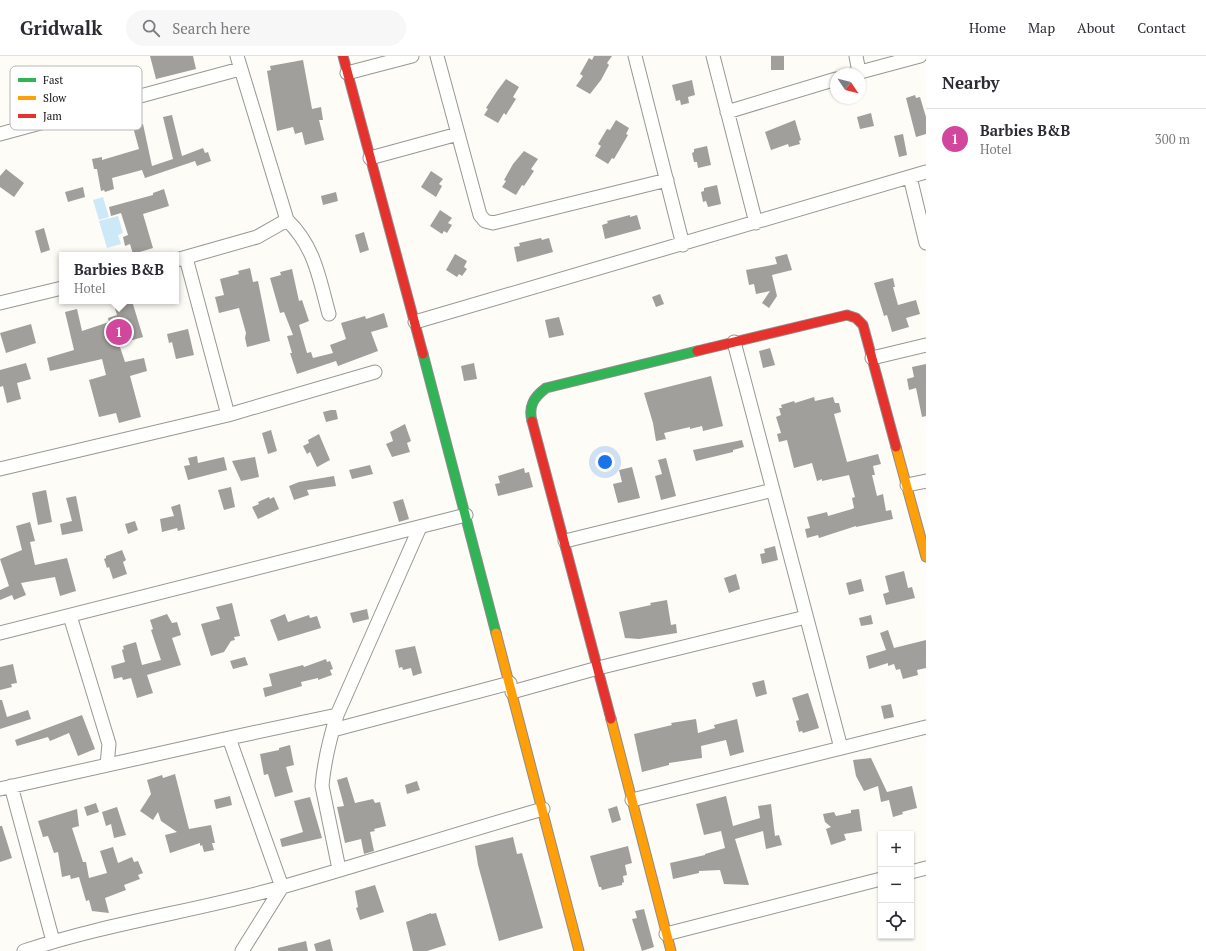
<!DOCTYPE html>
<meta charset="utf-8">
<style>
body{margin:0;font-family:"PT Serif",serif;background:#f7f7f7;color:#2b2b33}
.controls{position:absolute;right:12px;bottom:12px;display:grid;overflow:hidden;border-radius:0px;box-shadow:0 1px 3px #0004}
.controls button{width:36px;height:36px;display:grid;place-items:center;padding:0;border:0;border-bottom:1px solid #e1e1e2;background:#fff;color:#2b2b33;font:20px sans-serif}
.compass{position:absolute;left:830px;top:12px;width:36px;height:36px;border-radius:50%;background:#fff;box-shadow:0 1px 3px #0004;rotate:125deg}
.you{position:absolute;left:605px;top:406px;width:14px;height:14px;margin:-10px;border:3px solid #fff;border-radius:50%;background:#1a73e8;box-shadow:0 0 0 6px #1a73e833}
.badge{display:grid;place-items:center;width:26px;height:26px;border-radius:50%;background:#0b8043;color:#fff;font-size:13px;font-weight:700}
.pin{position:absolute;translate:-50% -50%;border:2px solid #fff;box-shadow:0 1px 4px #0006}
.popup{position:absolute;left:59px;top:196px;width:120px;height:52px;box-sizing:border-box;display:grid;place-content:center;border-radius:0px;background:#fff;filter:drop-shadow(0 1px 3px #0005);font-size:13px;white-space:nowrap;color:#7c7c81}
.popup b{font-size:15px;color:#2b2b33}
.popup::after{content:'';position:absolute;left:50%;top:100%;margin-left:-8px;border:8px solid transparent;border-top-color:#fff}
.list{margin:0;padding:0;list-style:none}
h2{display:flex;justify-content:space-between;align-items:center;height:52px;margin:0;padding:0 16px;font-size:17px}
h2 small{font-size:13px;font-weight:400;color:#7c7c81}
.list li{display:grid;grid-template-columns:26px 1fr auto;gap:12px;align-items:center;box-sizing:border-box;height:60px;padding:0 16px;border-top:1px solid #e1e1e2}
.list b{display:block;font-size:15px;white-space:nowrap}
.list p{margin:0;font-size:13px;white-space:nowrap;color:#7c7c81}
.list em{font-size:13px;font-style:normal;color:#7c7c81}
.icon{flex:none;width:22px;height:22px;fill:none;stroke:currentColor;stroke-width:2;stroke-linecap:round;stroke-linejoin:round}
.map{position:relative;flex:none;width:926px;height:895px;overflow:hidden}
header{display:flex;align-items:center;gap:24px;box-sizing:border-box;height:56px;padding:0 20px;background:#fff;border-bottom:1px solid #e1e1e2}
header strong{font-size:19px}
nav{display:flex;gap:22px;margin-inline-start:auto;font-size:14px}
.search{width:280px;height:36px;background:#f7f7f7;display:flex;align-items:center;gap:10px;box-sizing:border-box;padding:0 14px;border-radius:22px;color:#7c7c81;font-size:15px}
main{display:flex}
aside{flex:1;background:#fff}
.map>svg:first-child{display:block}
</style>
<header>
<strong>Gridwalk</strong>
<div class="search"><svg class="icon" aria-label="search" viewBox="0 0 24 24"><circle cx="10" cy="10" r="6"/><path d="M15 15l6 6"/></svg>Search here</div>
<nav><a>Home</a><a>Map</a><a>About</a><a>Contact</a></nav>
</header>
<main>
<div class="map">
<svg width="926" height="895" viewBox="0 0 926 895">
<rect width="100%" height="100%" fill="#fdfcf7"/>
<path fill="#cde8f7" d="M103,141L109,161L99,164L93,144Z
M118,160L123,177L118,179L121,188L107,192L99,165Z"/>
<path fill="#a19f9c" d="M150,0H193L196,13L156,23Z
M594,0H612L607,7L609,9L601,24L590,38L576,30L583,20L580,18L589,2L592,4Z
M771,0H784V14H771Z
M303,4L312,53L321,51L323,64H319L324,84L305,89L302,76L295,78L293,71L277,75L267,15L271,14L270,10Z
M52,13L56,32L48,34L47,31L37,33L34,20L40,19V16Z
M506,23L519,31L513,41L516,43L506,59L504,57L498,67L484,59L488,53L486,52L497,35Z
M692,24L695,39L688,41L689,47L681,49L680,44L676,45L672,29Z
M915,39L916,42L920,41L926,61V78L916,81L906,42Z
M871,57L874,70L860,73L857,61Z
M172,59L182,100L203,92L205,97L208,96L211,105L197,110L195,105L145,122L142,114L112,122L114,133L105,136L104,134L101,135L97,113H94L92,103L102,101V104L139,93L133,71L143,68L152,110L173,103L163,61Z
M616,64L629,72L626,78L628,79L614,103L612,102L608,108L595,100L601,90L598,88L607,73L610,74Z
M795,64L801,84L799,85L800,88L789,91L788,88L771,94L765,76Z
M903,78L907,99L899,101L894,80Z
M707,90L711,109L698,112L697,106H694L692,97L694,96V93Z
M524,95L538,103L531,113L534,115L524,130L522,129L516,139L502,131L506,125L504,124L513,108Z
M6,113L24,127L14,141L0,131V120Z
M431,115L443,123L439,128L442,130L436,141L421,131Z
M717,129L721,148L708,151L706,145L703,146L701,136L704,135V132Z
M83,131L85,141L68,146L65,136Z
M164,133L169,150L143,158L153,192L133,198L130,188L125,190L123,181L128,179L121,157L111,160L109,151L153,139V137Z
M336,136L338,145L323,149L321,140Z
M440,154L452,162L448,167L452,169L447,177L444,175L442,178L430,170Z
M630,159V161L637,159L641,173L605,183L602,169L608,167L607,165Z
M44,172L50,194L41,197L35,175Z
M364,176L369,194L360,197L355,179Z
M541,182L542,184L549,182L553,196L517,206L514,191L520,190L519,187Z
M455,198L467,205L464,211L467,213L462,220L459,218L457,221L446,214Z
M787,198L792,214L772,219L777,240L769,252L762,247L770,235L756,238L754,228L749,229L746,214L777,208L775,201Z
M250,212L253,226L258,225L270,285L247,291L245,282L246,277L239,252L219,257L215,241L224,239L220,223L239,218L238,215Z
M292,213L299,245L302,244L309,265L299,269L307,297L311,296L313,302L333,297L330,289L346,283L341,267L365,260L366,263L384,257L388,271L371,276L378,295L338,310L336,305L297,318L290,297H292L287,280L293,279L284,256L280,257L270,222L281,219L280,216Z
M893,222L895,231H893L898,249L916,244L920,258L906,262L909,271L892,276L887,259L884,260L874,227Z
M660,238L664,248L656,251L652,241Z
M128,245H132L143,281L119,288L125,306L144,302L147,315L130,320L141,361L119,367L116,357L99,361L89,324L106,319L102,303L50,315L47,302L74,294L65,256L77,253L82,275L109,266L108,262L117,259L114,249Z
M559,261L564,279L549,282L545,264Z
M31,268L36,287L6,297L0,277Z
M188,273L194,299L176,303L172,286L169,287L167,278Z
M770,292L775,309L763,312L759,295Z
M26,307L31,323L17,327L21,343L7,347L3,330L0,331V314Z
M474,307L477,323L464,325L461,310Z
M926,308V360L922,361L916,332L909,334L907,323L914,321L912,311Z
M711,320L723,370L703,375L702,370L690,373V371L664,377L666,383L656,385L653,367L644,337Z
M814,341L815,345L833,341L835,347H839L841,356L834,358L847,406L878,398L881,408L873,410L875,419H872L877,440L883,438L886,455L891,454L893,463L856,471V470L819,482L818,479L807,482L805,473L810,472L807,461L827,456L828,460L852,453L854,452L852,442L855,441L849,419L822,425V423L817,425L812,407L794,412L787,384L779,386L777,378L781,377L776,361L781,359L779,352H782L781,349L794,345L795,347Z
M331,354H336L338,363L326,366L323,356Z
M405,368L411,385L407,387L410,396L392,401L386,388L393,385L390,376Z
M271,374L277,395L268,398L262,377Z
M319,378L330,404L317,411L310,396L307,398L303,390L309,387L308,384Z
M742,384L744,391L733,394V396L696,405L693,394Z
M197,400L198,407L224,401L227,414L188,424L184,410L190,409L188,402Z
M255,401L259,421L241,425L232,405Z
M666,402L676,440L661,444L655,420L662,418L658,404Z
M370,409L373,418L352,423L349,414Z
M632,411L640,442L618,447L613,428L622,426L619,414Z
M524,412L525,417L529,416L533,431L498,440L495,428L500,427L498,420Z
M334,420L336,430L307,434L309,439L294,444L289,430L299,426Z
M231,431L235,451L224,454L218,434Z
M46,434L52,466L38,469L32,437Z
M76,440L83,475L62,479L60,468L72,465L66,442Z
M269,441L270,443L274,441L279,453L258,463L252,451L259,448L258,446Z
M403,443L409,463L399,466L393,446Z
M180,448L185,473L178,475L177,472L162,476L160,463L174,460L171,451Z
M135,465L138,474L128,478L125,468Z
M30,466L35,485L30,486L35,509L67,502L76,535L60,540L55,521L21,527L26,539L14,544L12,539L0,544V534L9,530L0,503L22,494L16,470Z
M775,490L778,504L762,508L760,498L765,497L764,493Z
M122,494L126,504L123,506L127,518L113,523L109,511L107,512L104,503L106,502V500Z
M904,515L908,532L912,531L915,542L886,549L883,538L889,536L885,520Z
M736,518L740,533L729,537L724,522Z
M861,523L864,535L849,539L846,527Z
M667,544L671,569L676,568L677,577L639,583L625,582L619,556L651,549L650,547Z
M232,547L240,580L234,581L235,584L231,585L224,596L211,600L201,568L220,563L216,551Z
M367,553L369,563L353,567L350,557Z
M167,558L172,567L177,566L181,579L172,582L181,609L147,619L153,637L137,642L131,622L123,624L122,621L114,623L111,610L125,606L122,594L124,593L123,590L136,586L142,609L161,604L151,574L153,573L150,564Z
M285,558L288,566L309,559L310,562L317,560L321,572L278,585L270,564Z
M871,559L873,568L861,570L859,562Z
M888,574L894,592L926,584V612L917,614L918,619L903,623L900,613L896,614L894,608L888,610V607L869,613L866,600L886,594L880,577Z
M415,590L422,617L413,620L411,612L403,614L402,611L399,612L395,594Z
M245,601L248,609L233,613L230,605Z
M326,603L327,606L330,605L333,613L330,614L332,619L318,624V622L301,626L302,630L265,641L263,632L272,630L269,618L303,609L304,611Z
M13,608L17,627L11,628L12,631L0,634V611Z
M764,624L767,638L756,641L752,627Z
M808,637L819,672L803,677L802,675L799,676L796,665L799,664L792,642Z
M0,644H2L7,661L28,654L31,663L0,673Z
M891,648L894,661L884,663L881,650Z
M82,659L95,693L78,700L69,677L50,685L48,681L17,690L15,684Z
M696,663L698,677L715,672L714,669L737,663L744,696L730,700L726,684L701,690L702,702L669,707V709L642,716L634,678L672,669L671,667Z
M290,689L294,709L286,711L293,736L275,741L268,718L264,719L260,698L279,694V692Z
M871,702L887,736L912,730L917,752L902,756L903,758L893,761L889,744L881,746L878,730L864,735L856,720L853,704Z
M175,718L189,773L211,769L215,787H212L214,794L204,796L202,789L200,790V787L170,797L165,779L177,776L161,765L158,756L153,764L140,755L151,738L147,724L162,719L163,722Z
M347,721L355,747L373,743L375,747L380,746L386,770L374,773L375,775L370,776L374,795L364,798L361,783L345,787L337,751L344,750L337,724Z
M417,725L420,734L407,738L405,729Z
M230,740L232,749L216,753L214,744Z
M726,740L733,770L760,762L758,750L771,748L775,780L779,779L782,789L766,793L763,775L735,783L749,829L724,828L720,814L699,815V817L673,823L670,807L705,799V798L725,792L721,775L704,779L696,748Z
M310,741L322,782L282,791L280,783L303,776L294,745Z
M96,747L99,756L87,760L84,751Z
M617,750L621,764L612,767L608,753Z
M117,751L126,779L114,782L111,768L106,770L102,756Z
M77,753L79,770L72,772L83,806H86L89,822L107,817L100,795L113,791L118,807L132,801L134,806L138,805L143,817L138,819L140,823L124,829L126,834L105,842L109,857L92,855L89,844L86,845L79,821L71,823L70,819L62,821L58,796L54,797L48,780L43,781L38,765Z
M859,753L862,775L844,778L846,784L831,789L826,773L831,771L825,766L823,758L834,756L836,760L851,757V754Z
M0,770H2L12,802L0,806Z
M513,781L517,798L522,797L543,872L499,885L478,809L475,790Z
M628,790L632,807L625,809L627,819L623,820L624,826L622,827V829L602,834L601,831H599L590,800Z
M375,829L384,856L360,864L356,852L358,851L355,835Z
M644,853L654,891L642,895L632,863L637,862L635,855Z
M431,857V858L436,857L446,889L427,895H413L406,866Z
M330,883L333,895H316L314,888Z
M306,885L308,895H278V892Z"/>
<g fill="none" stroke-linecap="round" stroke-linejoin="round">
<defs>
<path id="street" d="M237,0L287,164C315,191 319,222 329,258
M437,0L480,159L485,165L493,167L667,124
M635,0L683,189
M713,0L756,167
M856,0L859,16
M347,17L412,0
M853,18L920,0
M727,56L836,23
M0,78L240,13
M370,102L458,78
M910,121L926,187
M186,202L228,359
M176,204L257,181L287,164
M0,247L62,232
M415,266L926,116
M734,286L841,692
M872,302L926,289
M0,413L228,359L375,316
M907,429L926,425
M565,485L773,434
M70,560L109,688L107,709
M0,577L466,459
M512,636L598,612L806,561
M333,674L510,627
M229,682L282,831
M11,730L53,885
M0,733L229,682L337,659
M632,744L926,671
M339,813L322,730C324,706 330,682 337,659L420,471
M911,816L926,812
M666,878L881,823
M24,895C107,867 197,855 282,831C369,806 456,778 543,753
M242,895L282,831"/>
<path id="fast" d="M423,298L496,577
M532,365C528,350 534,341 546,332L697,295"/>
<path id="slow" d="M896,391L926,501
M496,577L579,895
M611,663L671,895"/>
<path id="jam" d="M343,0L423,298
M697,295L847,259L856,262L863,269L896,391
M532,365L611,663"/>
</defs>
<use href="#street" stroke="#979795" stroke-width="15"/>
<use href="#fast" stroke="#8e8d8b" stroke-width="11"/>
<use href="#slow" stroke="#8e8d8b" stroke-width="11"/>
<use href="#jam" stroke="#8e8d8b" stroke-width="11"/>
<use href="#street" stroke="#fffffe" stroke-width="13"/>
<use href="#fast" stroke="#30b455" stroke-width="9"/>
<use href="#slow" stroke="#ff9f0a" stroke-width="9"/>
<use href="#jam" stroke="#e5322d" stroke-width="9"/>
</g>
<rect x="10" y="10" width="132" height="64" rx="6" fill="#fff" stroke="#b8b8b8" stroke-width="1"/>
<rect x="18" y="22" width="18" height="4" fill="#30b455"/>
<rect x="18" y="40" width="18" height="4" fill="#ff9f0a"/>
<rect x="18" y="58" width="18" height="4" fill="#e5322d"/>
<g font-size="11" fill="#111">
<text x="43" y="28">Fast</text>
<text x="43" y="46">Slow</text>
<text x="43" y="64">Jam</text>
</g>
</svg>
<div class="controls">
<button>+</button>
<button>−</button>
<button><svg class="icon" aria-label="locate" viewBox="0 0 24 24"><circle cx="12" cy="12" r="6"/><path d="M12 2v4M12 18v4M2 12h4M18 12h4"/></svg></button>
</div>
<svg class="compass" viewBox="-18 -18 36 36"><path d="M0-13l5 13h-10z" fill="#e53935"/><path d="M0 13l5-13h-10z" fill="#7c7c81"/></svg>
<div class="you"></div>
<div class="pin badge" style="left:119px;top:276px;background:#d1479c">1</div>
<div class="popup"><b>Barbies B&amp;B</b>Hotel</div>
</div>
<aside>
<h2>Nearby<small></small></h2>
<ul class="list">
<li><span class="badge" style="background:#d1479c">1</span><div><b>Barbies B&amp;B</b><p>Hotel</p></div><em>300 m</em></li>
</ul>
</aside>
</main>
